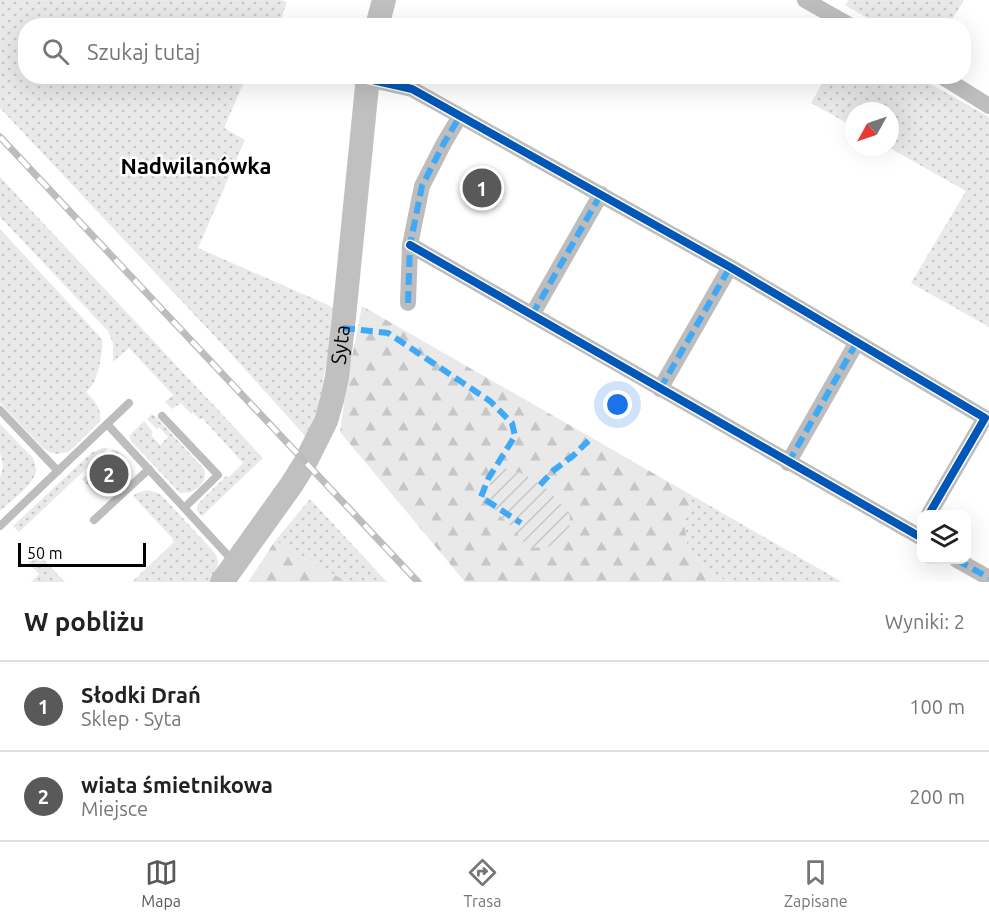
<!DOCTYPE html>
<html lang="pl">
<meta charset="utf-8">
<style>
body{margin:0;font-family:Ubuntu,sans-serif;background:#f6f6f6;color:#222}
.controls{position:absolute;right:18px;bottom:18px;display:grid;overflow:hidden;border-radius:12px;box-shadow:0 6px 24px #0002}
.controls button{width:54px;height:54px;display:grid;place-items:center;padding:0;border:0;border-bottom:2px solid #e0e0e0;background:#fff;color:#222;font:30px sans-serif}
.compass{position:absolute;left:845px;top:102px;width:54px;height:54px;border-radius:50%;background:#fff;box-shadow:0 6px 24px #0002;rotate:230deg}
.scale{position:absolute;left:18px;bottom:15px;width:128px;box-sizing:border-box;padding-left:6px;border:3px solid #000;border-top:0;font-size:16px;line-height:21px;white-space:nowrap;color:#000;-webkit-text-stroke:4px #fff;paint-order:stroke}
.you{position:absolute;left:618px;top:405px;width:21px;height:21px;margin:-15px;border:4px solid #fff;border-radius:50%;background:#1a73e8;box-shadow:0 0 0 9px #1a73e833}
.badge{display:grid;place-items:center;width:39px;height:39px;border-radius:50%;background:#595959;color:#fff;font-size:20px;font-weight:700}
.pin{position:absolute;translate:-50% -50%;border:3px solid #fff;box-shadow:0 2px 6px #0006}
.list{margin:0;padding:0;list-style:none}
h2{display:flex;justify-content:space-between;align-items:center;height:78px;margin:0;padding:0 24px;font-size:26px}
h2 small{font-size:20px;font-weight:400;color:#767676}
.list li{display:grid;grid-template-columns:39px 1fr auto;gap:18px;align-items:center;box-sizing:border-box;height:90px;padding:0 24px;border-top:2px solid #e0e0e0}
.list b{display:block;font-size:22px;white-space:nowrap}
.list p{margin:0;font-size:20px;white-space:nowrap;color:#767676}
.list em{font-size:20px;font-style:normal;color:#767676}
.icon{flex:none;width:33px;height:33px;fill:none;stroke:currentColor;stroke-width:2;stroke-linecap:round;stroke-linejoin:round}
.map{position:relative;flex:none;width:989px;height:582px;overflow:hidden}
.search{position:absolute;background:#fff;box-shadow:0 6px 24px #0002;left:18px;right:18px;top:18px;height:66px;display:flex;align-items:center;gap:15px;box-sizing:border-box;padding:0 21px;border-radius:24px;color:#767676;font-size:22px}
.sheet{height:258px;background:#fff}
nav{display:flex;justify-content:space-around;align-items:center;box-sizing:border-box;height:84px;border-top:2px solid #e0e0e0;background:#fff;font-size:16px;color:#767676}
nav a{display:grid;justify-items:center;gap:3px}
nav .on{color:#595959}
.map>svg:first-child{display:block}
</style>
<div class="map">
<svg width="989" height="582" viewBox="0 0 989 582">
<defs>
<pattern id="grass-dots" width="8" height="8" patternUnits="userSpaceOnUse" patternTransform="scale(1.5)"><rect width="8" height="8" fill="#e9e9e9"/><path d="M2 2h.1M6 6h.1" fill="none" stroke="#c6c6c6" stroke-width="1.8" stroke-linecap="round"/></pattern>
<pattern id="forest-firs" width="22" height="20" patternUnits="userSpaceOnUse" patternTransform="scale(1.5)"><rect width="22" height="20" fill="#e9e9e9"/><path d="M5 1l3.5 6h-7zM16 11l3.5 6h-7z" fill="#c6c6c6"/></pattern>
<pattern id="garden-furrows" width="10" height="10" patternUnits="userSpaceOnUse" patternTransform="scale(1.5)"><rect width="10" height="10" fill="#e9e9e9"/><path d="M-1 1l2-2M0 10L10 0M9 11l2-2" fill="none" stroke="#c6c6c6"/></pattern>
</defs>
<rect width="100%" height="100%" fill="#fff"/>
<path fill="url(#grass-dots)" d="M0,0H281L287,2L279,25L26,26V76L246,77L224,128L245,140L198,248L330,306L335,311L320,401L306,437L223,345L0,108Z
M849,0H964L949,25H879L845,5Z
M826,77H918L989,117V327L911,283L966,191L888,147H890V111H854V127L811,103Z
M0,177L263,458L202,516L197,511V507L199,503L226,476L229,477L243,463L202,418L200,420L193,412L191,414L181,403L172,409L165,402L173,395L129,348L113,362V343L108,331L0,217Z
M0,229L102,339C104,347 98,377 93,384C92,386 87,391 86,392C94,401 102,408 100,421L73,448L68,452L56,454L47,451L42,447L0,403Z
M152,414L156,417L204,469C208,484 195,494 180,493L131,441L129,436L144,421L153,432L151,435L160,445L168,437L159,427L157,429L147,419Z
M0,424L33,458C35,463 36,467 36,472C34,484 9,503 0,511V478L3,467L0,451Z
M103,448H108L19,532L13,526L91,453Z
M114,449C147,466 118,504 96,493C91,490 86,483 82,479L96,466L101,471L99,474L109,484L120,474L110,464L107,466L101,460Z
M147,490L158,493L162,496L215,553C221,564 217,572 210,582H132L174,542L172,540L173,539L133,496L137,493Z
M693,496L842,582H730L715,576L688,551L684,520Z
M310,499L387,582H347L275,541Z
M38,554L65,582H31L39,574L28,563Z"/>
<path fill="url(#forest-firs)" d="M362,306L693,496L684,520L688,551L715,576L730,582H465L340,432L348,377Z
M275,541L347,582H248Z"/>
<path fill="url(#garden-furrows)" d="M501,467L524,474L550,491L570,515L569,530L552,546L533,548L522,541L515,530L496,512L490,496V476Z"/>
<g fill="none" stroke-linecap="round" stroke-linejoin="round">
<path stroke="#bdbdbd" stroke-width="8" d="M0,410L58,471
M162,416L218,475L184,508
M107,424L233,561
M94,520L149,469
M0,526L129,403"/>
<path stroke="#bdbdbd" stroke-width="16" d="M805,0L851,26
M941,76L989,106
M368,79L412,89L730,267L985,418L929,514
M410,245L922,538
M408,303L410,245L422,186L444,143L460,116
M532,315L601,194
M660,389L730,267
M788,463L857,342
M957,560L989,578"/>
<g stroke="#c0c0c0" stroke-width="24">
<path d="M377,26L384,0"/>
<path id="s1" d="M222,582L292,484L305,463L326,421L332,400L337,377L344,317L368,76"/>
</g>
<defs>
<path id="rail" d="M0,137L418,582"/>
</defs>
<use href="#rail" stroke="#bdbdbd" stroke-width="7"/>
<use href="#rail" stroke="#fff" stroke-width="4.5" stroke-dasharray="14" stroke-linecap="butt"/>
<path stroke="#3fa9f5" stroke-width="6" stroke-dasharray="12 6" stroke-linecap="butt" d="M408,303L410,245L422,186L444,143L460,116
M532,315L601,194
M343,328L388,333L490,401L512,423L515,436L488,479L481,497L521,523
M660,389L730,267
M788,463L857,342
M540,485L554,470L574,455L591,438
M957,560L989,578"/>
<defs>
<path id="cycleway" d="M368,76V79L412,89L730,267L985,418L929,514
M410,245L922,538"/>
</defs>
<use href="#cycleway" stroke="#fff" stroke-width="11"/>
<use href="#cycleway" stroke="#0057b8" stroke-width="8"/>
</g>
<g text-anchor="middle" stroke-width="5" stroke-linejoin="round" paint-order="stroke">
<g font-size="21" fill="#000" stroke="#fff">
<text dy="7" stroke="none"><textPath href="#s1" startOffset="270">Syta</textPath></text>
</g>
<g font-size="22" font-weight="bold" fill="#000" stroke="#fff">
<text x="196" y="174">Nadwilanówka</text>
</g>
</g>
</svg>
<div class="controls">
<button><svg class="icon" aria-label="layers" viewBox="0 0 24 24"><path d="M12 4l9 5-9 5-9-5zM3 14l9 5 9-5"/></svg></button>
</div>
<svg class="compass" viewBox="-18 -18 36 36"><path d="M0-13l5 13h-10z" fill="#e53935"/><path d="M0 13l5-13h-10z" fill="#767676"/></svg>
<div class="scale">50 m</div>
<div class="you"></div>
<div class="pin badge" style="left:482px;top:188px">1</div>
<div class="pin badge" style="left:109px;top:474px">2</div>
<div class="search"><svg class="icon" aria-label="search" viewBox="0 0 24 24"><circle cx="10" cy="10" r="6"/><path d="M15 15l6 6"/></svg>Szukaj tutaj</div>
</div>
<section class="sheet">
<h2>W pobliżu<small>Wyniki: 2</small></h2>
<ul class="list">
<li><span class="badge">1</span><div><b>Słodki Drań</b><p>Sklep · Syta</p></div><em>100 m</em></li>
<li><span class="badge">2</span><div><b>wiata śmietnikowa</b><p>Miejsce</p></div><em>200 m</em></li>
</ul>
</section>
<nav>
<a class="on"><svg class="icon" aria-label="map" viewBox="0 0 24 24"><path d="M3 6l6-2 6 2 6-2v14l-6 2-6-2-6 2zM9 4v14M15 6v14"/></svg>Mapa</a>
<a><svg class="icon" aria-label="directions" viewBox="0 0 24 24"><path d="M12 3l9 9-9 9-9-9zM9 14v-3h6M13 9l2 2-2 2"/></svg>Trasa</a>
<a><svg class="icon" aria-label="saved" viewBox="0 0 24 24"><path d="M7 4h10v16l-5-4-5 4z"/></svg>Zapisane</a>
</nav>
